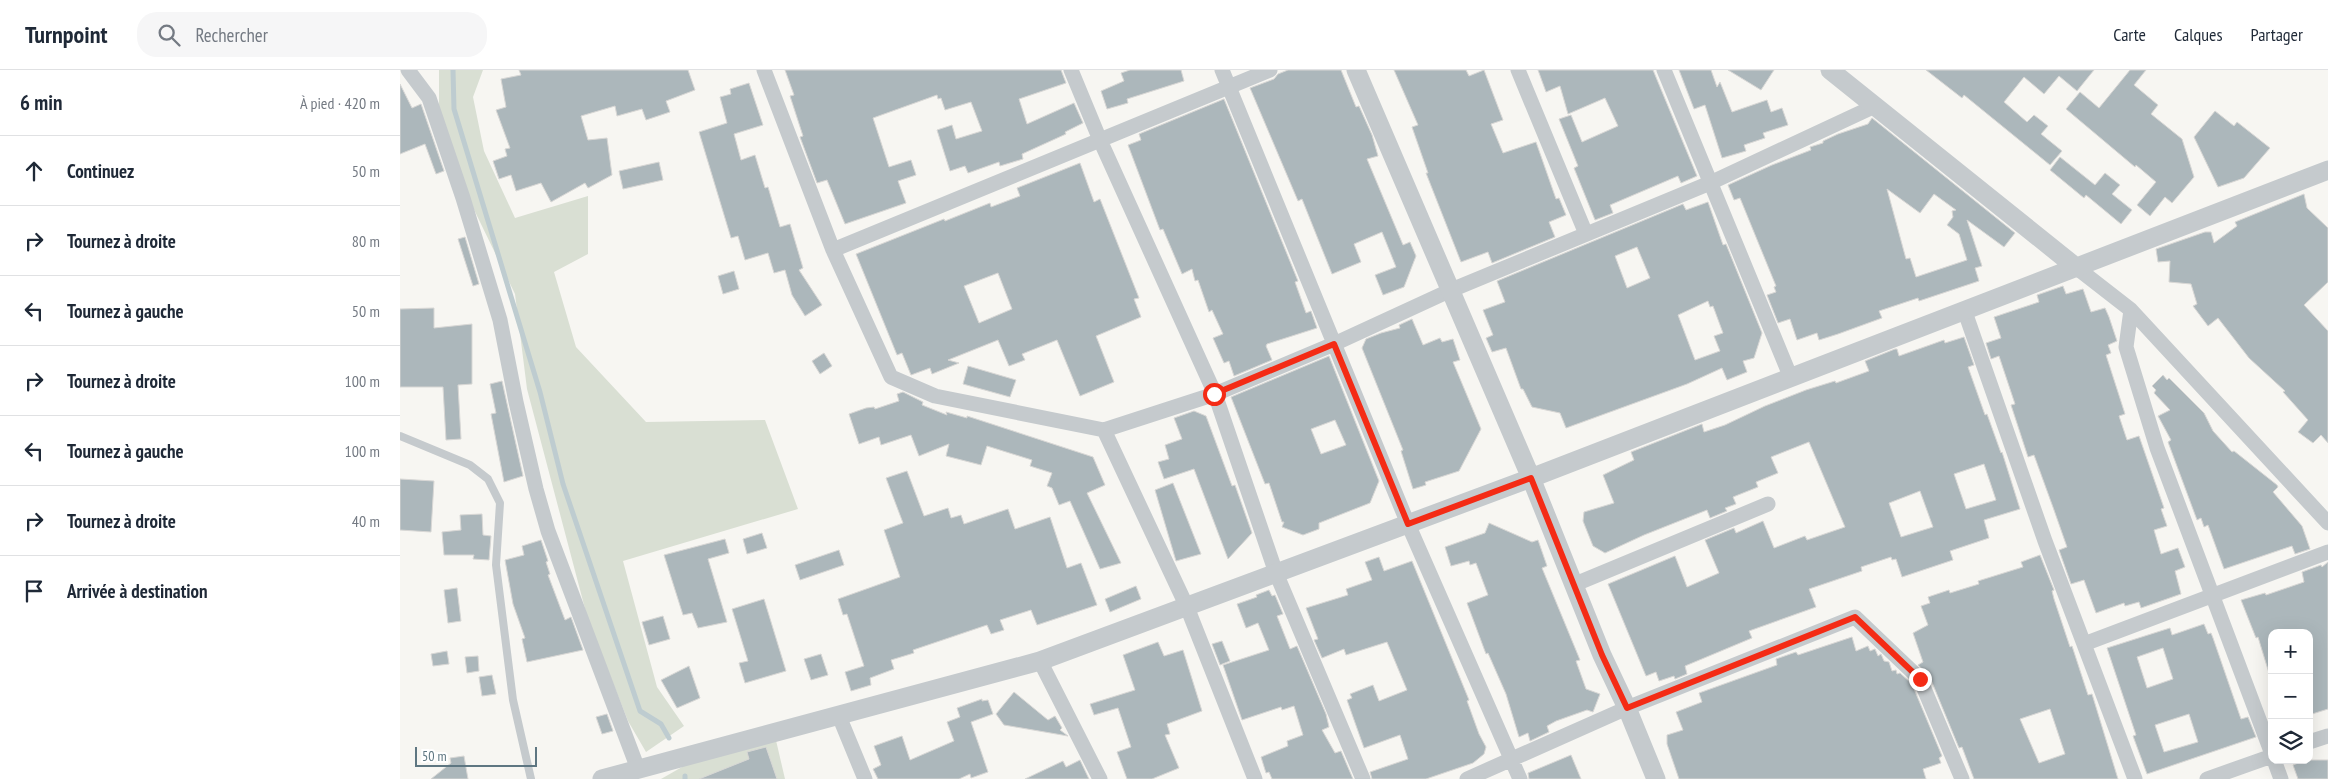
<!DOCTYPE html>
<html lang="fr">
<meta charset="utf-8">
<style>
body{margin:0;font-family:"PT Sans Narrow",sans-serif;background:#f6f6f7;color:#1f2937}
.controls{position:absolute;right:15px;bottom:15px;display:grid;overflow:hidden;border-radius:10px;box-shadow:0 5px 20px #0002}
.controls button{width:45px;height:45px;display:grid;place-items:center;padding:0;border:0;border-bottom:1px solid #e0e1e3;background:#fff;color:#1f2937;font:25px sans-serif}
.scale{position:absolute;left:15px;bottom:12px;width:122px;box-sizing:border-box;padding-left:5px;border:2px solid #5e7681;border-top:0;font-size:14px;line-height:18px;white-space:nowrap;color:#5e7681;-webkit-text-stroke:4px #fff;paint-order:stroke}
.stop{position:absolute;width:15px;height:15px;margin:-11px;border:4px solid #f42b15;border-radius:50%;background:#fff}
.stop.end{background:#f42b15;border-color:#fff;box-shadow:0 1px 5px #0008}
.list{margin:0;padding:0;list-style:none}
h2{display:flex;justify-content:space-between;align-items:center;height:65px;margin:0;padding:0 20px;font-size:21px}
h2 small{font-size:16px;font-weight:400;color:#747a83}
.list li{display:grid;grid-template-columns:32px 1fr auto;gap:15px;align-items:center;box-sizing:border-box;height:70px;padding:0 20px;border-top:1px solid #e0e1e3}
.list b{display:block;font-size:19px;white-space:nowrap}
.list em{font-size:16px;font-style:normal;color:#747a83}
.icon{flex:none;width:28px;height:28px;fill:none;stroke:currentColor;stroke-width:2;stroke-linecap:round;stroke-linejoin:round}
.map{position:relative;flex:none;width:1928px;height:709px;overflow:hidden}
header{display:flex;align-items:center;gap:30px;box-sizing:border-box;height:70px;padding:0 25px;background:#fff;border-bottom:1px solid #e0e1e3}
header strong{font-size:24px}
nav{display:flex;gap:28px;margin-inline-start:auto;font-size:18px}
.search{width:350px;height:45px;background:#f6f6f7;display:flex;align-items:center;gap:12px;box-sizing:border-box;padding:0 18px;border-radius:20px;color:#747a83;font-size:19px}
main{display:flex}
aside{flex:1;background:#fff}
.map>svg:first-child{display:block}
</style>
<header>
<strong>Turnpoint</strong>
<div class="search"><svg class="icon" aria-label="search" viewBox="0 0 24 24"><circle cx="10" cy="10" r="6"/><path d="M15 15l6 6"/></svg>Rechercher</div>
<nav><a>Carte</a><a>Calques</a><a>Partager</a></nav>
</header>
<main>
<aside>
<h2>6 min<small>À pied · 420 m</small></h2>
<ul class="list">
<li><svg class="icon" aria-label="ahead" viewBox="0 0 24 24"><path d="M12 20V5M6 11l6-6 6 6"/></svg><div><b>Continuez</b></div><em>50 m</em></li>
<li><svg class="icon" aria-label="right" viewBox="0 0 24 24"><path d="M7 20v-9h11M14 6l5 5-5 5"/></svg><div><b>Tournez à droite</b></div><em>80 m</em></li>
<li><svg class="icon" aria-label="left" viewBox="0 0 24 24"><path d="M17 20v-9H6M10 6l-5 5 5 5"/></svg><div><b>Tournez à gauche</b></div><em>50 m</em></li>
<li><svg class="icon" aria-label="right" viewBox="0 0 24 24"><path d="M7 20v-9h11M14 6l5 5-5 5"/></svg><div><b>Tournez à droite</b></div><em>100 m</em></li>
<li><svg class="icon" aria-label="left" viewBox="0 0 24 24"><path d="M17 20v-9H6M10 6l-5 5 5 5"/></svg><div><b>Tournez à gauche</b></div><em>100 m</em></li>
<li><svg class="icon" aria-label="right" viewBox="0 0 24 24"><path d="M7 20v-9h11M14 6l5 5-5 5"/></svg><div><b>Tournez à droite</b></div><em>40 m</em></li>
<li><svg class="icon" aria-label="arrive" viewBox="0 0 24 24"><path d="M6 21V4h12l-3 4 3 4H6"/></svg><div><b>Arrivée à destination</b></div></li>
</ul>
</aside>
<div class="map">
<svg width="1928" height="709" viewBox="0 0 1928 709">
<rect width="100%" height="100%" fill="#f7f6f2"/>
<path fill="#d9dfd3" d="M39,0H83L73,27L84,81L115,148L188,126V184L154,202L176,277L246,352L365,350L398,439L223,491L257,617L284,656L246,682L228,651L188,550L127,319L115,224L64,119L39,42Z
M375,666L385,709H261L296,689Z"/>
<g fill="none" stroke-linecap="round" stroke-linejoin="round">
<path stroke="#beccd0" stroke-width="5" d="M53,0L54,39L140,322L163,414L240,641L261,654L269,668
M285,706V709"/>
</g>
<path fill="#acb7bb" stroke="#d8d7d5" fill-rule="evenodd" d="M119,0H288L295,20L266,31L270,42L246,50L242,39L217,46L215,36L181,46L188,70L207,68L212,105L188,118L185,113L151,132L141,113L116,121L111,105L99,109L93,91L107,86L105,79L110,78L96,40L106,37L101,9L121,5Z
M385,0H661L666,13L619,29L627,54L674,33L683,53L665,62L666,64L622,84L623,89L600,96L599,92L568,103L565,96L550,101L537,60L552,55L556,69L582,61L571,32L545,40L541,28L538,29L537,25L473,48L489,97L511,90L516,105L498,111L506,133L445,154L427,110L417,113L400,67L403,66L390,26L394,25Z
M730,0H781L784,11L727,29L728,33L707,39L701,21L724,11L721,3Z
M888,0H941L956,37L959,36L972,65L978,86L967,89L1003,175L1010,172L1016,186L1004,217L983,225L975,205L996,197L982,162L954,174L961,192L932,204L902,129L898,131L850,18L874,9L878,4Z
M994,0H1066L1069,6L1084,0L1103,50L1091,54L1103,83L1136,72L1156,129L1159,128L1166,145L1149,152L1155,167L1092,193L1088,182L1061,192L1026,103H1028L1012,57L1018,55Z
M1138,0H1253L1297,106L1281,113L1278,106L1210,135L1213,143L1195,150L1174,98L1178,96L1159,49L1171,45L1182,72L1218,56L1205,28L1168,44L1160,16L1146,22Z
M1279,0H1311L1317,17L1320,12L1332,42L1367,30L1371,42L1382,38L1388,55L1363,63L1365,68L1344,75L1346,81L1322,88L1305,35L1294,39Z
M1328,0H1374L1361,20Z
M1526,0H1694L1677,21L1659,6L1644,24L1624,7L1604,32L1627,52L1634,45L1648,56L1641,64L1662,81L1650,95L1564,25L1562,28Z
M1730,0H1746L1734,15L1758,35L1751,44L1782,69L1794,107L1772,133L1765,127L1750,146L1737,135L1756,112L1736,95L1735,97L1666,39L1680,22L1699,38Z
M349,13L363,55L334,64L341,90L355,85L365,118L368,117L380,157L390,154L403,198L399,200L422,235L405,246L392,225L385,200L374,203L368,183L345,190L338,166L331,168L299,62L327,53L320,27L331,24L330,19Z
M0,14L12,38L21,34L44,101L36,104L25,74L0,84Z
M824,29L898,211L895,212L906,243L911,241L917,258L867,274L866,276L872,290L834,306L829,291L824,293L813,268L823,264L812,240L809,242L798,210L795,211L792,199L782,204L763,159L760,160L728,75L741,70L739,64Z
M1815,41L1834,56L1837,52L1870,78L1844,108L1818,117L1794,67Z
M1472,48L1615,163L1604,177L1567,150L1582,196L1575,198L1579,211L1519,231L1518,228L1479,241L1482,248L1438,264L1419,270L1417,263L1397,270L1390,249L1378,253L1367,225L1376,222L1374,217L1376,216L1340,128L1334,130L1328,115L1372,95L1411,80L1410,77L1423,73V71L1438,64L1468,54ZM1487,119L1520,143L1534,124L1556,140L1552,141L1553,147L1547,155L1559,164L1567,190L1516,207L1510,188L1506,189Z
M1660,87L1695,115L1705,103L1720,115L1712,124L1732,140L1721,154L1686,125L1684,128L1650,100Z
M259,92L263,110L223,119L219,101Z
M680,93L694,132L700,129L739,228L734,229L741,247L696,266L714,312L680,326L657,270L622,284L625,290L609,296L598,270L548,290L559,293L532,304L530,298L511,305L502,283L497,285L456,184L544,149L545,151L590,133L591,137L620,126L617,118ZM598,203L612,239L579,253L564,216Z
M1904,124L1907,138L1928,158V212L1904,235L1928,261V373L1921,365L1913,373L1898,362L1908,350L1883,322L1885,321L1849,288L1818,248L1808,256L1793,236L1797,234L1791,214L1769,212L1770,191L1758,192L1756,179L1805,162H1811L1814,173L1837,156L1835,152Z
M1308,132L1323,175L1326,174L1362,263L1354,288L1343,291L1347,302L1327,310L1322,298L1287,314L1166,358L1160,343L1132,337L1123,319H1121L1106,278L1092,282L1086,268L1093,265L1083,240L1105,232L1097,211L1283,134L1286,140ZM1237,177L1250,208L1227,218L1215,186ZM1308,231L1310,237L1313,236L1323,263L1314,266L1320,281L1295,290L1278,245Z
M65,167L79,214L73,216L58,169Z
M334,201L339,219L323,224L318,206Z
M1663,216L1666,224L1683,219L1691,242L1705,238L1709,247L1717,271L1708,275L1711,283L1706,285L1725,344L1719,346L1727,370L1739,366L1764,438L1761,439L1767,456L1754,460L1761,484L1778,478L1785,497L1775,501L1781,524L1741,538L1739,532L1725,536L1724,533L1696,543L1684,510L1671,514L1659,480L1667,477L1654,440L1634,385L1628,387L1611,335L1615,334L1599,286L1591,289L1586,273L1601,268L1594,247L1639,232L1637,225Z
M34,238V258L72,254V314L58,315L61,369L46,370L43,317H0V239Z
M1012,249L1023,275L1040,268L1042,272L1053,269L1060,290L1053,292L1081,359L1059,401L1025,412L1026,415L1013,419L1001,381L1003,380L962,278L966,269L981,263L1000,258L999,255Z
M1564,267L1574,295L1568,297L1585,345L1587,344L1601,383L1602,382L1620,439L1584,450L1589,468L1550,481L1553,490L1502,507L1496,489L1492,490L1491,487L1461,497L1462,501L1409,519L1416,537L1349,561L1352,568L1285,596L1287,604L1275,609L1274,606L1259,611L1256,602L1246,606L1208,514L1275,486L1287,517L1319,503L1305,470L1334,458L1336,463L1363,451L1374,478L1405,466L1407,470L1445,457L1409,372L1371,387L1378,403L1356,412L1358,417L1333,427L1336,434L1325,438L1327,441L1310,448L1307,440L1244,465L1205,483L1193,476L1183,451L1184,442L1214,433L1203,405L1234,390L1231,382L1302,354L1304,362L1325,355L1365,336L1406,320L1435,311L1436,313L1469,301L1465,291L1495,279H1497L1499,286L1544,270L1545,273ZM1584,394L1596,430L1566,439L1554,404ZM1520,421L1533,457L1501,467L1489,433Z
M424,283L432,296L420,304L412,291Z
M929,286L979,411L970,433L919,453V459L903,465L882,457L884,452H882L869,413L865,414L831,327ZM935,350L946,375L921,384L911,359Z
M568,296L616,310L610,327L563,314Z
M1763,305L1767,310L1769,308L1804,343L1813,361L1832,382L1834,381L1877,415L1878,417L1873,422L1902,456L1910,479L1895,484L1892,476L1824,499L1808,455L1804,457L1801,448L1797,450L1768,372L1771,370L1758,346L1770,340L1754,323L1756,320L1752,316Z
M102,311L123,406L104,412L91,344L96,343L90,314Z
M503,322L523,332L522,335L547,345L546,342L567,348V346L693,387L705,415L687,423L721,493L700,499L670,431L659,435L652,418L647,416L652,403L630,396L632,390L587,376L581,395L546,386L549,374L519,386L511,365L481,375L479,367L459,374L449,344L466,338L474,337L475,339L499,331L497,324Z
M794,341L806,346L832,416L835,415L852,463L828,489L794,399L764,409L758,392L769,389L765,375L782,369L774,348Z
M507,401L524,446L548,438L551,448L561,445L564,454L608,439L615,459L650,447L667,498L681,493L697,535L637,555L631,540L600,550L604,560L591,564L587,555L513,580L514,583L491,590L494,599L470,608L471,615L451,621L445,602L464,596L447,544L443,545L438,529L500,507L484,460L503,453L486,408Z
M0,409L34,411L31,462L0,460Z
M773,413L801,484L776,491L755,420Z
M82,444L83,465L91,466L89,490L73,489L74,485H44L42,462L61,460L60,445Z
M1089,453L1132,472L1138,470L1147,496L1142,498L1180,590L1176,591L1186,619L1200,624L1193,642L1187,640L1156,651L1147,656L1149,662L1130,671L1128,663L1119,667L1106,624L1088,583L1086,584L1067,533L1088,525L1076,493L1070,495L1069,491L1051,496L1045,477L1085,463Z
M362,463L367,478L347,484L343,469Z
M325,469L329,483L308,489L327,552L298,558L292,543L283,545L264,485Z
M141,470L148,491L146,492L150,504L148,505L165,550L171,547L183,580L127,592L122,569L125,568L113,534L105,490L124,485L122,476Z
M439,480L444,495L400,510L395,495Z
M1640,485L1654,520L1652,521L1654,529L1670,577L1672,576L1688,625L1692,624L1718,709H1574L1562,677L1559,678L1529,605L1518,595L1523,592L1513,563L1528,555L1521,536L1530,533L1528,527L1549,520L1550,523L1579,514L1578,511L1623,497L1621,492ZM1650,639L1665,684L1639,693L1620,649Z
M979,487L984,501L1012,491L1069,630L1067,631L1079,664L1086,677L1084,684L1073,693L1026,709H972L970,702L1008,689L1000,665L964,678L947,630L952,628L950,624L973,615L979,631L1007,620L987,572L946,585L944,579L922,588L914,570L918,569L906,538L948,525L946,519L972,510L965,492Z
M1928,492V639L1909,645V563H1872V602L1869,603L1858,567L1856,568L1841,530L1865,523L1866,525L1904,512L1902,502L1921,495L1922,497Z
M736,516L741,529L710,542L705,529Z
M57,518L61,551L48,553L44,520Z
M869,520L872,526L875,525L883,544L877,546L890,579L897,576L926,644L929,657L922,660L935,683L941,681L953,709H872L869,702L866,703L861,687L888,676L887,671L903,665L894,636L882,640L881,637L842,650L823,595L869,580L858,553L846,558L837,534L857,527L856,525Z
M364,529L386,601L345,613L339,593L348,591L332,539Z
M263,546L270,569L249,575L242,552Z
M1804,554L1808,564L1811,563L1813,568L1841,649L1848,647L1856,667L1747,704L1733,666L1736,665L1707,578L1770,558L1772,565ZM1763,578L1773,609L1747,618L1737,587ZM1789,644L1798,672L1764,682L1755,655Z
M1452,567L1456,581L1468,576L1470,581L1475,579L1478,586L1481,584L1484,591L1489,592L1492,601L1496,600L1497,604L1500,603L1512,614L1542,686L1539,688L1541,693L1523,699L1526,709H1279L1267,674V665L1283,660L1276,642L1302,632L1299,623L1377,595L1376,589L1396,582L1398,585Z
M822,571L830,591L820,595L812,574Z
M758,572L764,586L783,580L802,641L767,654L770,664L765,665L779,698L752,709H727L717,682L731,677L718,638L694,645L690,634L735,620L723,585Z
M47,581L49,594L33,596L31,584Z
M421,584L428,605L411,610L404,589Z
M78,586L79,601L67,603L65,587Z
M289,596L300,628L277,638L261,610Z
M92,605L96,624L82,626L79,607Z
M614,622L648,650L655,646L662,658L660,660L668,666L604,655L596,644Z
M582,629V631L588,630L593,644L571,652L588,702L571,708L570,704L559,709H478L473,699L481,695L474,676L502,666L510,690L554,671L547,652L560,647L557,638Z
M207,644L213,661L202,664L196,647Z
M366,677L377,709H299L349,689L347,682Z
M1171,685L1181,709H1129L1128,703Z
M64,686L68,709H31L51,693L50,688Z
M680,690L689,709H625L663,691L666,697Z
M1906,690H1928V709H1898L1893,695Z"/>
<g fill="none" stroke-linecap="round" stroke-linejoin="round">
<path stroke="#c5cacd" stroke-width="8" d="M0,366L70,395L88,409L100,433L96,495L113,630L131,709"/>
<path stroke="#c5cacd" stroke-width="15" d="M8,0L29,28L63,128L100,250L116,332L136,419L148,461L238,699
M364,0L433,180L491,307L535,326L704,360L815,324L934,274L1049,221L1310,113L1475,36
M671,0L700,70L815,324L876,503L963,709
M822,0L1008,454L1120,709
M1118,0L1186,164
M1264,0L1391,308
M433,180L870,0
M1677,198L1731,240L1928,453
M1731,240L1726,277L1757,378L1872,684
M1565,242L1645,471L1735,709
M704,360L787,537L855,709
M1173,515L1368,434
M1684,574L1928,482
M640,591L700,709
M439,646L465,709
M1909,672L1928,666
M1874,690L1881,709
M1067,709L1227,638L1455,547L1520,609L1562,709
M1807,709L1872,686"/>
<path stroke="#c5cacd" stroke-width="19" d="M956,0L1131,408L1202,585L1227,638L1256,709
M1430,0L1677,198
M202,709L640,591L1131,408L1928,100"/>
</g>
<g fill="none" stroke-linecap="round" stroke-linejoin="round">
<path stroke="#f42b15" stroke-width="6" d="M814,324L934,274L1008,454L1131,408L1202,585L1227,638L1455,547L1520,609"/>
</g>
</svg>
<div class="controls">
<button>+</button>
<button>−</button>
<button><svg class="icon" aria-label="layers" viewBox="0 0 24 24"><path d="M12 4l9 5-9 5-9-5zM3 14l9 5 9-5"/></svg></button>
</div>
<div class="scale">50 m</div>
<div class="stop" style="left:814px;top:324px"></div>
<div class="stop end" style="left:1520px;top:609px"></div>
</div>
</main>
